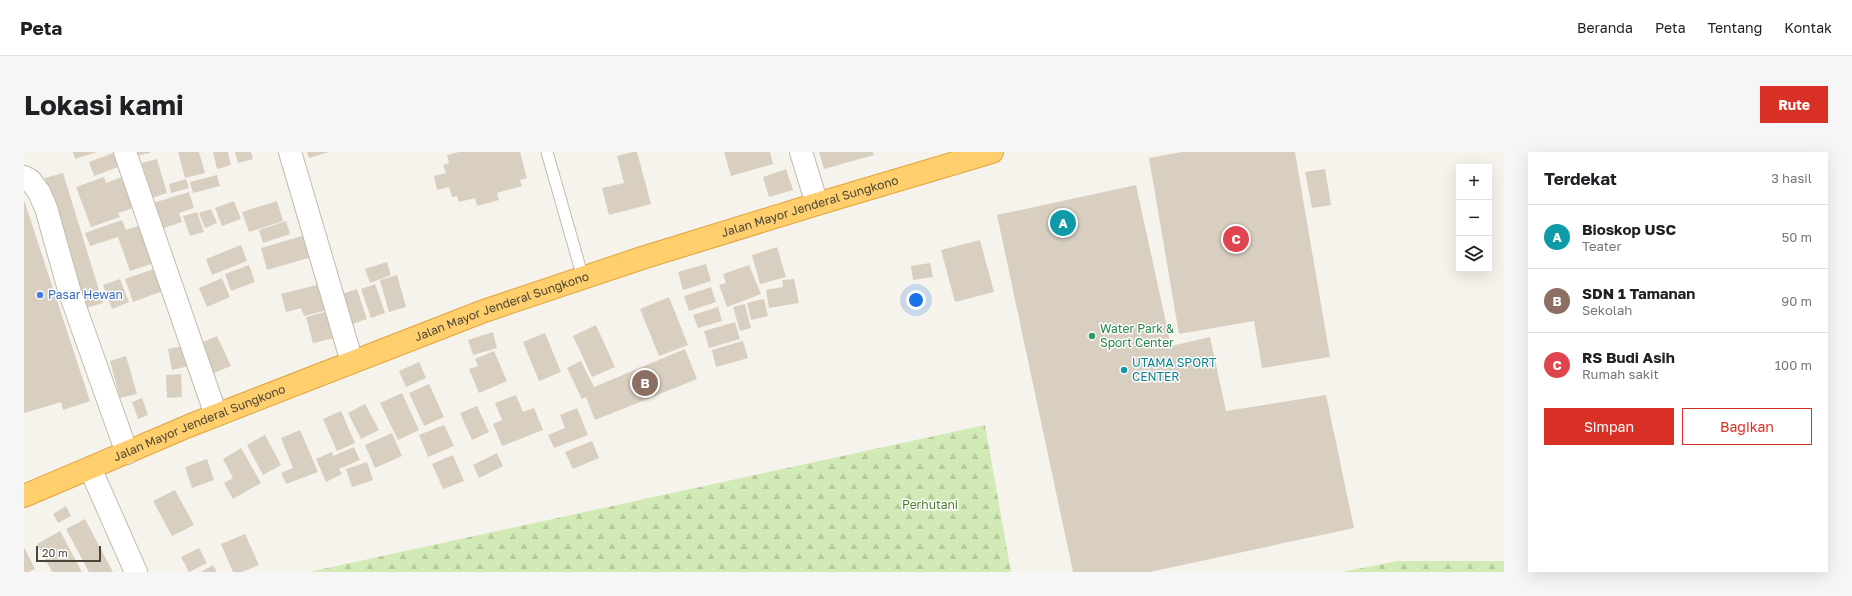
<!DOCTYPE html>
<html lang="id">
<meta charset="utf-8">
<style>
body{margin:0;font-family:"Golos Text",sans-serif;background:#f6f6f6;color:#202124}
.controls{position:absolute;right:12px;top:12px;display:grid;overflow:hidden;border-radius:0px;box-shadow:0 4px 16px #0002}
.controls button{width:36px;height:36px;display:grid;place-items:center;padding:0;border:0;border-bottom:1px solid #e0e0e0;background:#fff;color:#202124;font:20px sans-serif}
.scale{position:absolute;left:12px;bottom:10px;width:65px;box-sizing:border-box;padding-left:4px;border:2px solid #4b4439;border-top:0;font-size:11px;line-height:14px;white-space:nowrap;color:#4b4439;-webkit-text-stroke:3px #fff;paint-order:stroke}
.you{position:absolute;left:892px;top:148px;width:14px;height:14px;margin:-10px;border:3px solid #fff;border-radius:50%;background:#1a73e8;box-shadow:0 0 0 6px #1a73e833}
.badge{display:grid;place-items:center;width:26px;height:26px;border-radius:50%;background:#d93025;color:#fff;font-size:13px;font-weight:700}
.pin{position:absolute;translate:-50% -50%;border:2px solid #fff;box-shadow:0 1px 4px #0006}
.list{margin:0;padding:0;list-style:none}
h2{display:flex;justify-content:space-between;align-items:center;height:52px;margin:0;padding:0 16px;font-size:17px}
h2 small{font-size:13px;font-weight:400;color:#757577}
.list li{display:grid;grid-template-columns:26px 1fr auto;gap:12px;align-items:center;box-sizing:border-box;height:64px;padding:0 16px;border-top:1px solid #e0e0e0}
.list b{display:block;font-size:15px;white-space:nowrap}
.list p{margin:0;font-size:13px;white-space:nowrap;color:#757577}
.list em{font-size:13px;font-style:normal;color:#757577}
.actions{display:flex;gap:8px;padding:12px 16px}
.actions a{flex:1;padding:9px 0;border:1px solid #d93025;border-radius:0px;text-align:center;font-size:14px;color:#d93025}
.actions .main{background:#d93025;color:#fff}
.icon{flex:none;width:22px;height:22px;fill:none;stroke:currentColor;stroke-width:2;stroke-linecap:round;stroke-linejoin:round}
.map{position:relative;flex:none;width:1480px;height:420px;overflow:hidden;border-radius:0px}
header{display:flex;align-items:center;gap:24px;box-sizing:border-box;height:56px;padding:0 20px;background:#fff;border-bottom:1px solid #e0e0e0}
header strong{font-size:19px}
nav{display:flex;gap:22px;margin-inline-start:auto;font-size:14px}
.intro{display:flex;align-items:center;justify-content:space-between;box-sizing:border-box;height:96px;padding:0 24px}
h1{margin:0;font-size:28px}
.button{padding:10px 18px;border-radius:0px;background:#d93025;color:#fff;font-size:14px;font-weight:700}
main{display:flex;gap:24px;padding:0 24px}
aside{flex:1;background:#fff;border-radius:0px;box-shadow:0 4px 16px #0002}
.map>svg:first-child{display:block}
</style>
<header>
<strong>Peta</strong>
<nav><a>Beranda</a><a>Peta</a><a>Tentang</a><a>Kontak</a></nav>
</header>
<div class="intro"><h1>Lokasi kami</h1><a class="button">Rute</a></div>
<main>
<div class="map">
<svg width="1480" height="420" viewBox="0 0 1480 420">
<defs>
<pattern id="forest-firs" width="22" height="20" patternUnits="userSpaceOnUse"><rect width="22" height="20" fill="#d2eab5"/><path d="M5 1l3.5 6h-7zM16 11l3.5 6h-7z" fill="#b6ca9c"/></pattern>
</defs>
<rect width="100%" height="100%" fill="#f6f3ec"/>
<path fill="url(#forest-firs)" d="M961,273L987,420H285Z
M1373,409H1480V420H1318Z"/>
<path fill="#d8cfc1" d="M49,0H73L51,7Z
M92,0L97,14L70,24L65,10Z
M109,0H126V1L111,4Z
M154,0H175L181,21L161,26Z
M189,0H204L207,13L193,17Z
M211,0H227L229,7L214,11Z
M283,0H305L285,6Z
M435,0H496L503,26L496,28L498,34L473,41L475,48L453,54L451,46L435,50L433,44L428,45L425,35L413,38L410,24L422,21L419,13L425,11L423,3Z
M608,0H613L627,52L585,63L578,36L600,31L593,4Z
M700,0H746L749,12L707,24Z
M795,0H849L850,3L800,17Z
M1158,0H1271L1306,205L1238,216L1230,169L1155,182L1125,6Z
M133,7L143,41L128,46L118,11Z
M762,17L769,38L745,45L739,25Z
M1301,17L1307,53L1288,56L1281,20Z
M39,21L79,151L62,156L21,26Z
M193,23L196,34L169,41L166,30Z
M80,25L82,31L98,25L116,45L106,48L109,56L94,61L96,65L67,75L52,35Z
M162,27L165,36L147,41L145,32Z
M1112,33L1147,194L1186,185L1202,259L1302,243L1330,376L1126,420H1049L973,63Z
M165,40L170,56L155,61L158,70L137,77L129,51Z
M0,48L66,249L39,258L37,250L0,261Z
M210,49L217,67L198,74L191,56Z
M253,49L259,69L225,80L218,60Z
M187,57L193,71L181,76L175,61Z
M173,60L180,80L166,84L159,64Z
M98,68L102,78L117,73L130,111L106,119L94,85L66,94L61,81Z
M262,69L266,82L239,91L235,78Z
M281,83L288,105L243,118L237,96Z
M956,88L970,140L931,150L917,98Z
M217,93L223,109L188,123L182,107Z
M753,95L762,125L736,132L728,103Z
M363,110L367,123L346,131L341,117Z
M906,111L909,125L889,128L887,114Z
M682,112L687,129L659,138L654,120Z
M225,113L231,130L207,139L201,122Z
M725,113L737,142L703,155L695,133L702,131L699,122Z
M135,115L144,137L109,150L101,127Z
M373,123L382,155L365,160L356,128Z
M198,126L206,145L183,155L175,136Z
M96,127L105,150L88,157L79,133Z
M770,127L775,151L745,156L742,138L759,135L758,128Z
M297,132L304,158L280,164L277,156L262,160L257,142Z
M351,132L361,161L347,166L337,137Z
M687,135L692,150L665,159L660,144Z
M333,137L343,167L328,172L318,142Z
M645,145L664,193L635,204L616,157Z
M740,147L744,164L727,168L723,151Z
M721,152L727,176L716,179L709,155Z
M694,155L698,169L674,176L669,163Z
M308,158L315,185L289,191L282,165Z
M711,170L716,187L685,196L680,179Z
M572,173L591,215L568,225L549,184Z
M469,180L473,196L449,203L444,188Z
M521,181L537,220L515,229L499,190Z
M193,184L207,214L185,223L172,193Z
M719,189L724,206L692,215L688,198Z
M160,194L165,214L148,218L144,197Z
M661,197L673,227L571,268L562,245L558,247L543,216L557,209L570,235Z
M470,199L483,229L455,241L445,217L454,214L451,207Z
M102,204L113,242L96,246L86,209Z
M395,210L402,226L382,235L375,219Z
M157,222L158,245L143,246L142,223Z
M405,232L420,265L400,274L385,241Z
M378,241L395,278L374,288L356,251Z
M492,243L499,260L510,256L519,278L478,294L469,272L478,268L471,251Z
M118,246L124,263L114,267L108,250Z
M341,252L355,278L337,287L324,261Z
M453,254L465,280L448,288L436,261Z
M553,256L564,283L530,296L524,283L541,276L536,263Z
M317,259L331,291L313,299L299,267Z
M420,273L430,294L404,305L395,283Z
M276,278L294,320L262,332L257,321L269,316L257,286Z
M368,281L378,304L351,316L341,293Z
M241,283L257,313L239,323L223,293Z
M568,289L575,306L549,317L541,300Z
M330,295L336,308L315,317L318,322L302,330L292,307L308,300L309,304Z
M217,296L237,331L209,347L200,331L209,326L199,307Z
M473,301L479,314L455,326L449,313Z
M429,303L440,329L419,337L408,312Z
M183,307L190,328L168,336L161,315Z
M343,310L349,328L328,335L322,317Z
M151,338L170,373L148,384L129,349Z
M42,354L47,364L34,371L29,362Z
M61,367L89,420H65L42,377Z
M36,379L58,420H28L13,392Z
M221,382L235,413L218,420H209L197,392Z
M0,395L11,417L5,420H0Z
M175,396L183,411L165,420L157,405Z
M189,413L193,420H177Z"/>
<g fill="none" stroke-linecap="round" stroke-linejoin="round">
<defs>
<path id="lane" d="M523,0L559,126"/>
<path id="street" d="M101,0L192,263
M266,0L328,210
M777,0L793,52
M0,25L6,28L15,40L22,56L46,141L103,301
M66,316L112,420"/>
<g id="highway">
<path id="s1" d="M0,344L167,273L460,159L618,106L793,52L968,0"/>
</g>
</defs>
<use href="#lane" stroke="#c2bbae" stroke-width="13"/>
<use href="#street" stroke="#c2bbae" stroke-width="24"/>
<use href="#highway" stroke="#e0a43c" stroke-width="24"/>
<use href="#lane" stroke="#fff" stroke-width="11"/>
<use href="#street" stroke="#fff" stroke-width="22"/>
<use href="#highway" stroke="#ffcf6e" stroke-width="22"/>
</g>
<circle fill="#3f7fe0" stroke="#fff" stroke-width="1.5" cx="16" cy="143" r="4"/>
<circle fill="#2e9e5b" stroke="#fff" stroke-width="1.5" cx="1068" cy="184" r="4"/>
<circle fill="#0f9aa8" stroke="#fff" stroke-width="1.5" cx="1100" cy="218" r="4"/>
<g text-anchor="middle" stroke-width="3" stroke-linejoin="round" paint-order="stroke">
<g font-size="12" fill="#4b4439" stroke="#fff">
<text dy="4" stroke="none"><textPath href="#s1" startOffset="838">Jalan Mayor Jenderal Sungkono</textPath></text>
<text dy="4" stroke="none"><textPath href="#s1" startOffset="514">Jalan Mayor Jenderal Sungkono</textPath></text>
<text dy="4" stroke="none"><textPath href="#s1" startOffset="190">Jalan Mayor Jenderal Sungkono</textPath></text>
</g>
<g font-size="12" fill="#366cbe" stroke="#fff" text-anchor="start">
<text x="24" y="147">Pasar Hewan</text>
</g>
<g font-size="12" fill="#27864d" stroke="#fff" text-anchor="start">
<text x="1076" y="181">Water Park &amp;<tspan x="1076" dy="14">Sport Center</tspan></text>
</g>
<g font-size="12" fill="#0d838f" stroke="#fff" text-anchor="start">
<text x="1108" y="215">UTAMA SPORT<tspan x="1108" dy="14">CENTER</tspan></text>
</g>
<g font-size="12" fill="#4a7f2a" stroke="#fff">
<text x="906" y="357">Perhutani</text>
</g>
</g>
</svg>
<div class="controls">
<button>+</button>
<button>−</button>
<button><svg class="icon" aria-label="layers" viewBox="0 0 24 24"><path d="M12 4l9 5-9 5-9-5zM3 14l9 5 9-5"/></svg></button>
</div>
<div class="scale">20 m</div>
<div class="you"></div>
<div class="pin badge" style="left:1039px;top:71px;background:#0f9aa8">A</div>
<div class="pin badge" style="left:621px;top:231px;background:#8d6e63">B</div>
<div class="pin badge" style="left:1212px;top:87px;background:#e0444e">C</div>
</div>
<aside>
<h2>Terdekat<small>3 hasil</small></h2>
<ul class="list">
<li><span class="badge" style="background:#0f9aa8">A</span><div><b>Bioskop USC</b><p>Teater</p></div><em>50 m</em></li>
<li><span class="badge" style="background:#8d6e63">B</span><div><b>SDN 1 Tamanan</b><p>Sekolah</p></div><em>90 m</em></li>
<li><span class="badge" style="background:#e0444e">C</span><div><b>RS Budi Asih</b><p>Rumah sakit</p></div><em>100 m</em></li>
</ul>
<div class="actions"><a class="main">Simpan</a><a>Bagikan</a></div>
</aside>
</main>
